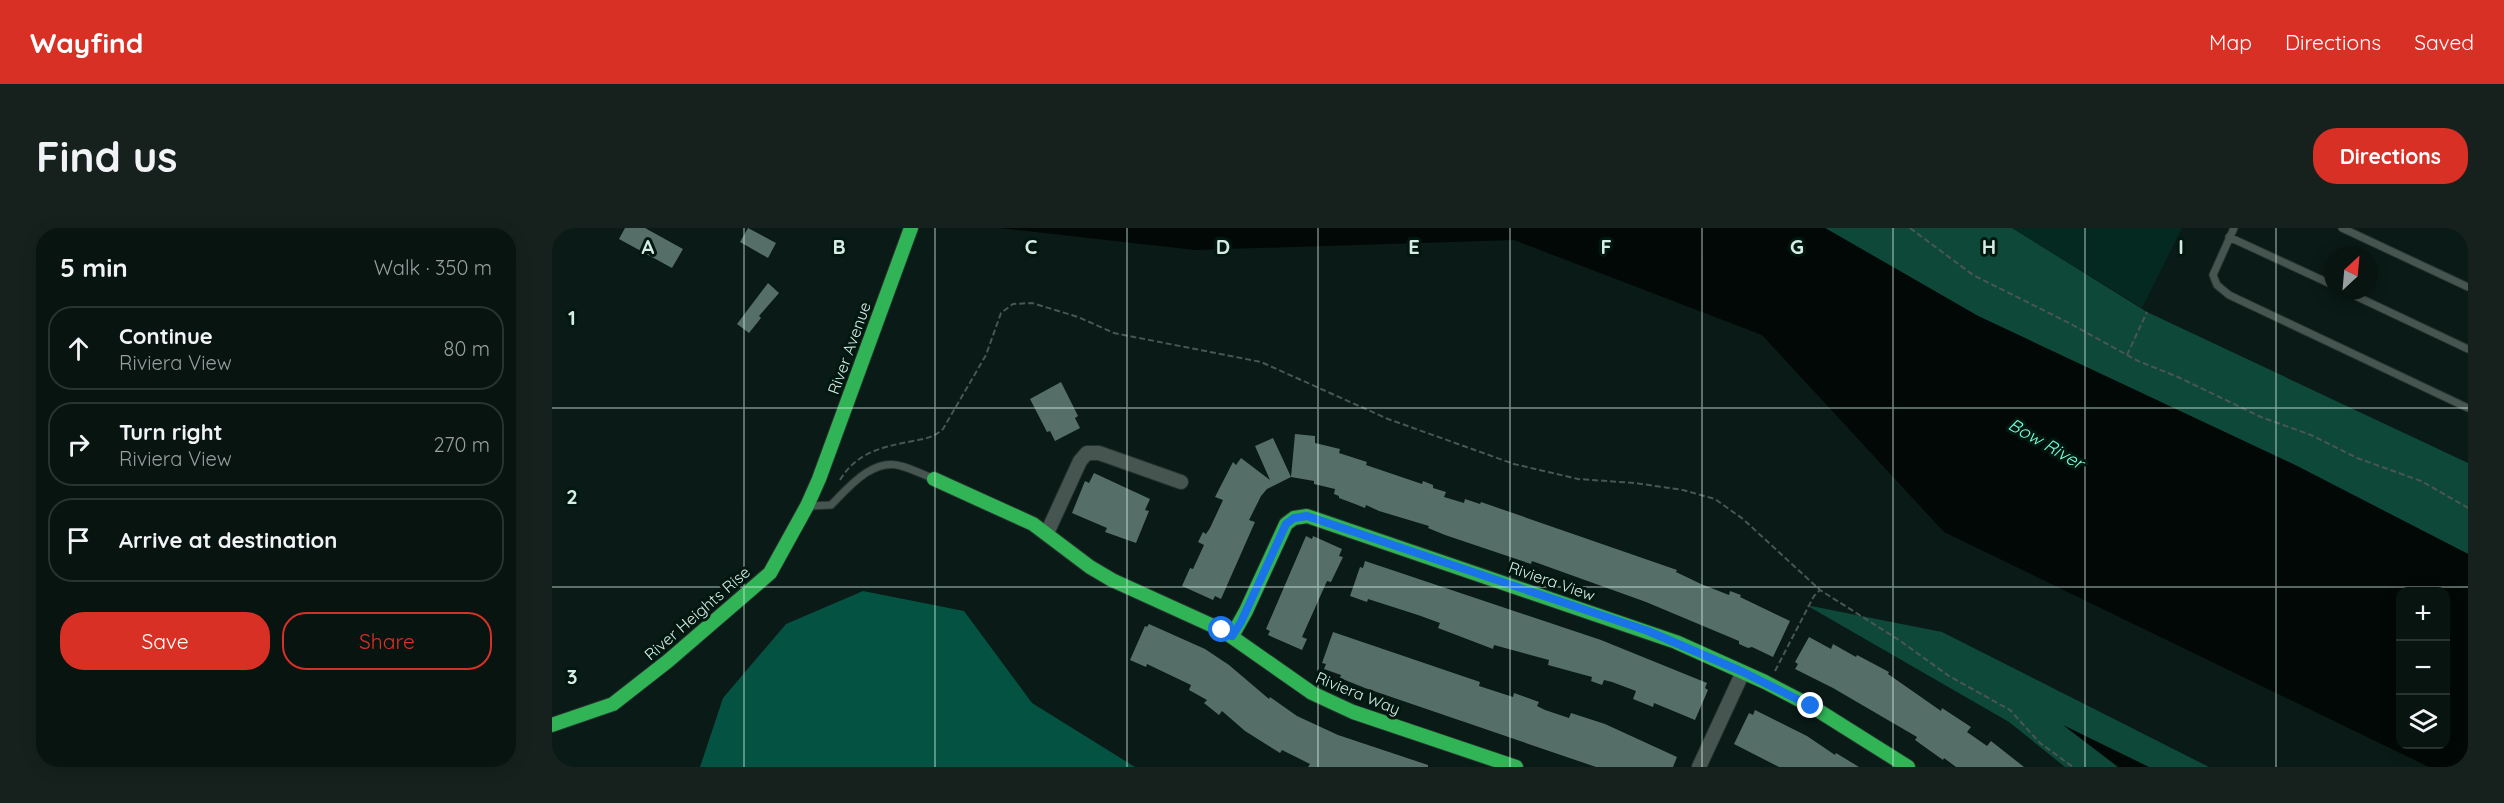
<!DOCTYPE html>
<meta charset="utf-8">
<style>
body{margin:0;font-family:Quicksand,sans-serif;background:#16211e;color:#f1f3f6}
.controls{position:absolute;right:18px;bottom:18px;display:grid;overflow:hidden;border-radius:12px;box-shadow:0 3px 15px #0003}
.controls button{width:54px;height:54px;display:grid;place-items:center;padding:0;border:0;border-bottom:2px solid #293330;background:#081410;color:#f1f3f6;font:30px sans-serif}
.compass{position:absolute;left:1772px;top:18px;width:54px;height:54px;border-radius:50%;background:#081410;box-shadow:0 3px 15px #0003;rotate:26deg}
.stop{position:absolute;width:18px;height:18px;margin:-14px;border:4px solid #1a73e8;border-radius:50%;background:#fff}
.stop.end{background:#1a73e8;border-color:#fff;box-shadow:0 2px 6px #0008}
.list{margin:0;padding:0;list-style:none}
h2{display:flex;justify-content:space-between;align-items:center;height:78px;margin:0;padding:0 24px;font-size:26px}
h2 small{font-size:20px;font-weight:400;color:#989e9f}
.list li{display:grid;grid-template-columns:39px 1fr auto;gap:18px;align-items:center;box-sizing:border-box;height:84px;margin:0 12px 12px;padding:0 12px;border:2px solid #293330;border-radius:24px}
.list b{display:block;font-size:22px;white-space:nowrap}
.list p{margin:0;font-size:20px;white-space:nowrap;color:#989e9f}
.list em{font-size:20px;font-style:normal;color:#989e9f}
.actions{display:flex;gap:12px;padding:18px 24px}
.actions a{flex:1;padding:14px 0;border:2px solid #d93025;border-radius:24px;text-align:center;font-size:21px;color:#d93025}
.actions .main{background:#d93025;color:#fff}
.icon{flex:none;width:33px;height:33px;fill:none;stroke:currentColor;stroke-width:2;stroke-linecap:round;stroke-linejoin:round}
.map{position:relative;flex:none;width:1916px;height:539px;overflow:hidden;border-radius:24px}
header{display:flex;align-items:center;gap:36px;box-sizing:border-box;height:84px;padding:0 30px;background:#d93025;color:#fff}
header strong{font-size:28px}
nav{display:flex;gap:33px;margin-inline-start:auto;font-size:21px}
.intro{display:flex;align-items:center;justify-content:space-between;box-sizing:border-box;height:144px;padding:0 36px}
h1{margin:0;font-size:42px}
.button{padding:15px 27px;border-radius:24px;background:#d93025;color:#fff;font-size:21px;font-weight:700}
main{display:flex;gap:36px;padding:0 36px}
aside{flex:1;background:#081410;border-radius:24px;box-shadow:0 3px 15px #0003}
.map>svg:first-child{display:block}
</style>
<header>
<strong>Wayfind</strong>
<nav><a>Map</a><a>Directions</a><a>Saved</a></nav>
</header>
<div class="intro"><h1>Find us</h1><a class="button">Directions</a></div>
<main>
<aside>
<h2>5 min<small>Walk · 350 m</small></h2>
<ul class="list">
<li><svg class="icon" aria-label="ahead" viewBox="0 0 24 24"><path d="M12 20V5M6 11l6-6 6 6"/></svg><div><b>Continue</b><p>Riviera View</p></div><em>80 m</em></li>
<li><svg class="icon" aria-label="right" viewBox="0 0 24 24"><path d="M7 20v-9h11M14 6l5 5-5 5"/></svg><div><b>Turn right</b><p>Riviera View</p></div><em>270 m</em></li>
<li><svg class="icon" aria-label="arrive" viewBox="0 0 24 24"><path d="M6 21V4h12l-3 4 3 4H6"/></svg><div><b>Arrive at destination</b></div></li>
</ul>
<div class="actions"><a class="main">Save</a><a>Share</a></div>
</aside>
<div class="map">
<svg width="1916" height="539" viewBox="0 0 1916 539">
<rect width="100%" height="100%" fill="#0a1a16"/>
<path fill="#032920" d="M1460,0H1630L1590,80Z"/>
<path fill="#0e4839" d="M1273,0H1460L1595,84L1916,235V326L1743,237L1426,88Z
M1254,377L1390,404L1657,539H1513L1457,494Z"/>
<path fill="#045241" d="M311,363L412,383L480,475L583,539H148L171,470L234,396Z"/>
<path fill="#010806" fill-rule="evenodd" d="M448,0H1273L1426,88L1743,237L1916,326V539H1877L1392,304L1210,107L962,12L643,22ZM1848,364H1894V516H1848Z
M1511,497L1597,539H1566Z"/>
<path fill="#556f68" d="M73,0H93L131,21L120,40L67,11Z
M196,0L224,15L216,30L188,14Z
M216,55L227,65L207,88L209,90L197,105L185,96Z
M509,154L526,188L523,190L528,200L503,213L498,203L495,204L478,171Z
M743,206L763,208V215L788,221L787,225L815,234L814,237L870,256L871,253L881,257V260L894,264L892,269L912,275L913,271L928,276L929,274L1125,342L1124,344L1149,356L1177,367L1178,363L1189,367L1188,369L1238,393L1221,429L1200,419L1196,420L1187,416V413L1094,374L980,333L979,336L893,307L876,300L877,298L827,283L814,277L813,280L803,276L787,270V268L782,266L783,261L762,256V253L739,249L715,261L709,268L697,292L703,294L669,371L663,368L661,372L630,358L638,340L641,341L652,317L646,314L651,304L654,306L658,300L671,272L663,269L681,234L684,237L689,230L718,252L703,218L721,210L739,249Z
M542,245L598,271L593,282L597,283L584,315L553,304L555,300L520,285L533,253L537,255Z
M754,308L760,311L761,308L790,321L787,328L791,329L779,354L775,353L767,371L750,409L755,411L750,422L716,407L718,403L714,401Z
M813,333L1049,412L1155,455L1153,460L1156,462L1143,492L1102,475L1101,479L1081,471L1084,463L1060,454L1052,452L1050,457L1039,453L1040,449L996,437L997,432L942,417L941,421L886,400L888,395L866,387L816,371L815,374L798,368L808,339L811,340Z
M597,396L653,421L677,437L717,471L718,469L745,488L786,507L876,537V539H756L758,536L730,522L728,525L693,503L670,483L667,487L652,475L655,472L637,462L639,457L595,436L594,439L578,432L593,398L595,399Z
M781,404L928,454L927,458L961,469L962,465L987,474L985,478L993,482L1017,490L1019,485L1053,496L1125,529L1121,539H1044L813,460L788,450L789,447L772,441L774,436L770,435Z
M1257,409L1279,421L1281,416L1304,429L1305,427L1337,444L1336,446L1389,483L1390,480L1419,499L1415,504L1435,518L1439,513L1472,539H1404L1392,530L1391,532L1363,512L1365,509L1281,460L1243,441L1246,436L1243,434Z
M1203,482L1255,508L1283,527L1284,525L1307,539H1227L1182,516L1197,485L1201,487Z"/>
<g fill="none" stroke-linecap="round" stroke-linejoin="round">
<defs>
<path id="lane" d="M1682,0L1661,47L1665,57L1677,67L1916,180
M1790,0L1916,59
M1911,0L1916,2
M1677,9L1781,57
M1793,63L1916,121
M258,278L279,277C296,260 321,229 349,238C360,241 370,246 380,250"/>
<path id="street" d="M495,305L528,233L535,225H547L629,254
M1147,539L1191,444"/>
<path id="fast" d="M382,251L481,296L538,339L560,352L670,402L760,465L801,484L964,539
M680,408L694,383L734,296L742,290L755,288L1124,414L1213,454L1259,478L1356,539
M0,497L61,476L116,433L218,345L255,278L267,251L359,0"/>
</defs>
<use href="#lane" stroke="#27332f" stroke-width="9"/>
<use href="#street" stroke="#27332f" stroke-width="16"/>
<use href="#fast" stroke="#27332f" stroke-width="16"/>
<path stroke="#495652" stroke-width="2" stroke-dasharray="6 3" stroke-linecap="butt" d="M1358,0L1421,47L1519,96L1586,133L1626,149L1709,189L1759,207L1805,230L1869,253L1916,280
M1575,127L1595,84
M288,252C305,224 330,219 361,213C372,211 383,209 391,201L434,127L449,85L461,76L480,75L526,89L562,105L709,134L836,191L962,236L1026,251L1083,255L1131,262L1163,271L1191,291L1268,362L1347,412L1397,448L1458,482L1488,515L1521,539
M1223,443L1262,368L1268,362"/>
<use href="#lane" stroke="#465550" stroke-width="7"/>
<use href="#street" stroke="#465550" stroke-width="14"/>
<use href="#fast" stroke="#30b455" stroke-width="14"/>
</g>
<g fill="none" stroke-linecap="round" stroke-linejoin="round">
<path stroke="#1a73e8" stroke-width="8" d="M670,402L680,408L689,394L734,296L742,290L755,288L1096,403L1191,444L1259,478"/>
</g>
<path fill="none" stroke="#d6ece4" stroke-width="1.5" stroke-opacity="0.55" d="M192,0V539M383,0V539M575,0V539M766,0V539M958,0V539M1150,0V539M1341,0V539M1533,0V539M1724,0V539M0,180H1916M0,359H1916"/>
<g text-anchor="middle" stroke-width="6" stroke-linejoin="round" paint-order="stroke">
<g font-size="16" fill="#d6ece4" stroke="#001810">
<text transform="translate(297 120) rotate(-70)" y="6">River Avenue</text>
<text transform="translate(1000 353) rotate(19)" y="6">Riviera View</text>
<text transform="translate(145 385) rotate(-41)" y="6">River Heights Rise</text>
<text transform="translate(806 465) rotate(22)" y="6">Riviera Way</text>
</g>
<g font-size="18" font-style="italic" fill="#78fed8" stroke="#001810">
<text transform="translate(1494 216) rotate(30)" y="6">Bow River</text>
</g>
</g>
<g font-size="20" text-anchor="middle" font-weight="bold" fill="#d6ece4" stroke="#001810" stroke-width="6" stroke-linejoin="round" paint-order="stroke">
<text x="96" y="26">A</text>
<text x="287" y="26">B</text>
<text x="479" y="26">C</text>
<text x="671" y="26">D</text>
<text x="862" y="26">E</text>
<text x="1054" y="26">F</text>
<text x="1245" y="26">G</text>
<text x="1437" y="26">H</text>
<text x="1629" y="26">I</text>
<text x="20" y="97">1</text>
<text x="20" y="276">2</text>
<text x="20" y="456">3</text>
</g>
</svg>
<div class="controls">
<button>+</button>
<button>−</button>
<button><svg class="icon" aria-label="layers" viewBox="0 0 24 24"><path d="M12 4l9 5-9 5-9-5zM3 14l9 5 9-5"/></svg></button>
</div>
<svg class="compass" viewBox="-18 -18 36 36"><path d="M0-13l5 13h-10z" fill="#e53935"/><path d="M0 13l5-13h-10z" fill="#989e9f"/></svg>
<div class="stop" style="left:670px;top:402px"></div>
<div class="stop end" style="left:1259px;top:478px"></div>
</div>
</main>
